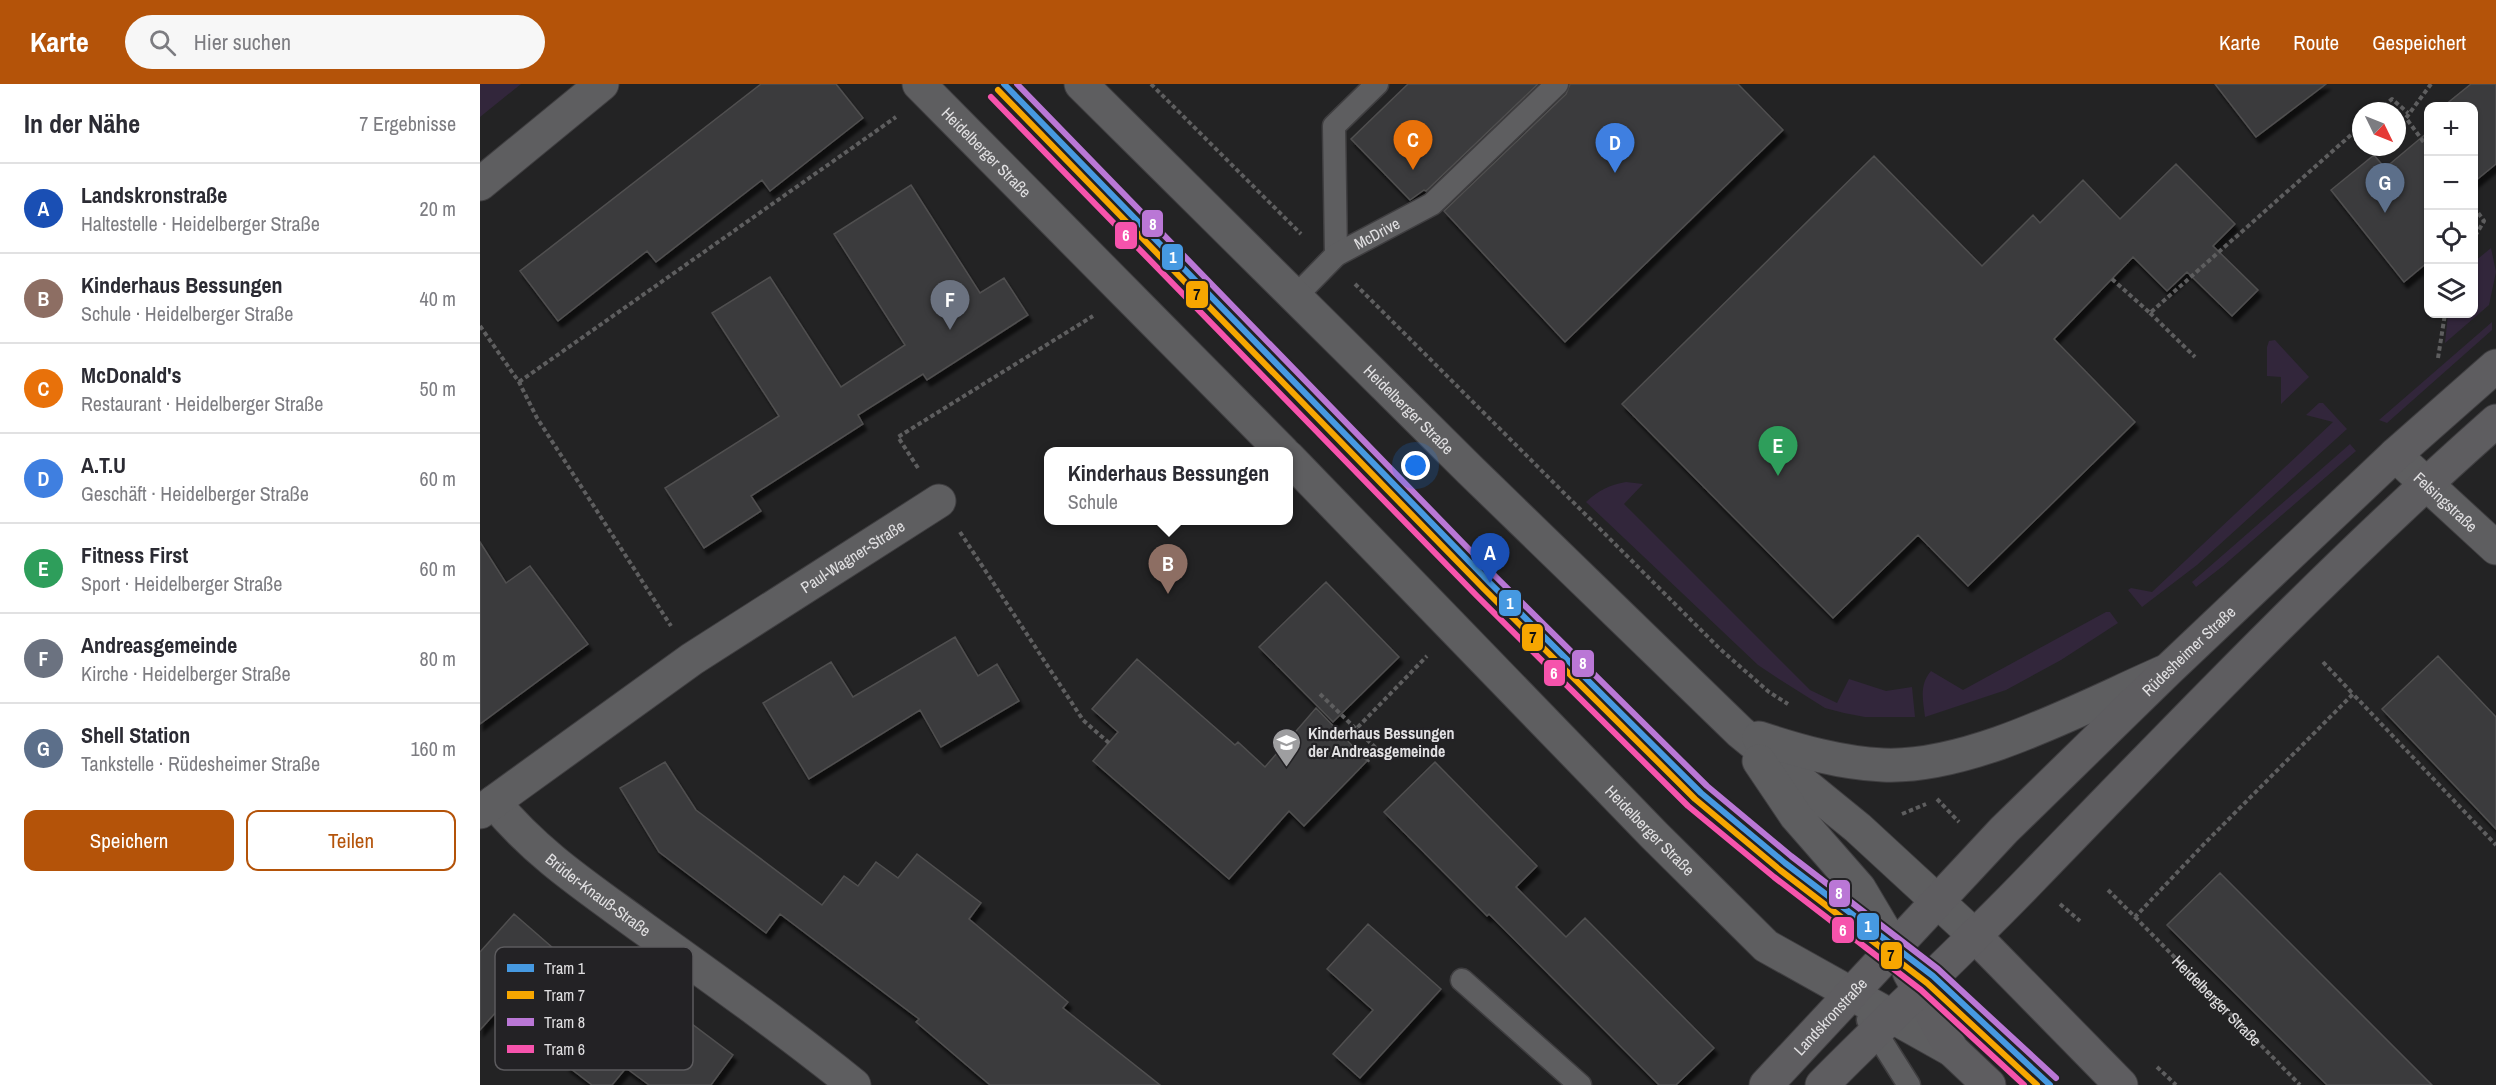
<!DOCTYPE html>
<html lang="de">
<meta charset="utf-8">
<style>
body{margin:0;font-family:"Archivo Narrow",sans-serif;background:#f7f7f7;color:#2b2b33}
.controls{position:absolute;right:18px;top:18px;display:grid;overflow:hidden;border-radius:12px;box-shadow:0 2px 4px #0004}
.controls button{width:54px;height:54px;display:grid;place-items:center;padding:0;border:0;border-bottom:2px solid #e1e1e2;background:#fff;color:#2b2b33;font:30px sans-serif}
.compass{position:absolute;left:1872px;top:18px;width:54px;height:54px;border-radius:50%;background:#fff;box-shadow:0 2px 4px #0004;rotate:133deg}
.you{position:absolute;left:936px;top:382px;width:21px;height:21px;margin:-15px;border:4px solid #fff;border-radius:50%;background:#1a73e8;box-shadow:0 0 0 9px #1a73e833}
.badge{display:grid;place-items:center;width:39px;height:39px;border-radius:50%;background:#b45309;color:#fff;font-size:20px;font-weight:700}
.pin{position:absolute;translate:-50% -50px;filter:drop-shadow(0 2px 3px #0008)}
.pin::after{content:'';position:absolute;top:32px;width:21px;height:18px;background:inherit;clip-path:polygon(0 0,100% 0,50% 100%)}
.popup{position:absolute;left:564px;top:363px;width:249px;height:78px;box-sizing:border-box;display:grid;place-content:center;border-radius:12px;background:#fff;filter:drop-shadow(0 2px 4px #0005);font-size:20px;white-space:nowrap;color:#7c7c81}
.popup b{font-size:22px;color:#2b2b33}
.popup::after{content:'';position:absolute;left:50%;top:100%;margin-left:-12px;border:12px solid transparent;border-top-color:#fff}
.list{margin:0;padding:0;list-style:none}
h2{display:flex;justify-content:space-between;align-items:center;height:78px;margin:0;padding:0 24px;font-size:26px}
h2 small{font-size:20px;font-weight:400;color:#7c7c81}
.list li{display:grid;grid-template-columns:39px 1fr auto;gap:18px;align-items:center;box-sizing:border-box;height:90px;padding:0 24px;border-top:2px solid #e1e1e2}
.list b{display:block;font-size:22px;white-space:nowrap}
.list p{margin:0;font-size:20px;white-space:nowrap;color:#7c7c81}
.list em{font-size:20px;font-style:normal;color:#7c7c81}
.actions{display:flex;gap:12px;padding:18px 24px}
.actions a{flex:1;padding:14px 0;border:2px solid #b45309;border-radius:12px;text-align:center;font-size:21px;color:#b45309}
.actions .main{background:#b45309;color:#fff}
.icon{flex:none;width:33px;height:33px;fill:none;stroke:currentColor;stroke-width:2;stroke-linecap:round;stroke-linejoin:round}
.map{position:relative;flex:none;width:2016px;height:1001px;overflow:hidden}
header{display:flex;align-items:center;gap:36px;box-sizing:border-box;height:84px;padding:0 30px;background:#b45309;color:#fff}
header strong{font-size:28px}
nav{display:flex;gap:33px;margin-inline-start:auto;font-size:21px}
.search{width:420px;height:54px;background:#f7f7f7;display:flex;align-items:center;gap:15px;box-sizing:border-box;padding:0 21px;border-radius:33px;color:#7c7c81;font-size:22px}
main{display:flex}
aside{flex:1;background:#fff}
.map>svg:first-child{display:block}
</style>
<header>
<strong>Karte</strong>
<div class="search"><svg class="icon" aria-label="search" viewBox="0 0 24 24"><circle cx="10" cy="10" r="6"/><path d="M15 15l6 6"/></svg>Hier suchen</div>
<nav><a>Karte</a><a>Route</a><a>Gespeichert</a></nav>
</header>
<main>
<aside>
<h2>In der Nähe<small>7 Ergebnisse</small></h2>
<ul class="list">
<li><span class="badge" style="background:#1a4fb4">A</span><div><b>Landskronstraße</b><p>Haltestelle · Heidelberger Straße</p></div><em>20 m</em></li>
<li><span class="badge" style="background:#8d6e63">B</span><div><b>Kinderhaus Bessungen</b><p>Schule · Heidelberger Straße</p></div><em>40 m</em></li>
<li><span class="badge" style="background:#e8710a">C</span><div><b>McDonald's</b><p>Restaurant · Heidelberger Straße</p></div><em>50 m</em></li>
<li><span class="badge" style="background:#3f7fe0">D</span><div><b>A.T.U</b><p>Geschäft · Heidelberger Straße</p></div><em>60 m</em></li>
<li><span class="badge" style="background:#2e9e5b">E</span><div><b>Fitness First</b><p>Sport · Heidelberger Straße</p></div><em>60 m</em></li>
<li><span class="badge" style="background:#6b7280">F</span><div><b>Andreasgemeinde</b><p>Kirche · Heidelberger Straße</p></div><em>80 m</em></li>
<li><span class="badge" style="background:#5c6f8a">G</span><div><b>Shell Station</b><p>Tankstelle · Rüdesheimer Straße</p></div><em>160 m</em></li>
</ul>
<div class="actions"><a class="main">Speichern</a><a>Teilen</a></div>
</aside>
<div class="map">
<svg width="2016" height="1001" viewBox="0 0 2016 1001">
<defs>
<filter id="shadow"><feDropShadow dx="3.5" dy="6" stdDeviation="1.5" flood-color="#0009"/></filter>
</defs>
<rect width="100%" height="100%" fill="#232324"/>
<path fill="#32263b" d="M0,0H41L0,33Z
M2011,164L2016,188L2009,221L1965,259L1968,230H1994V178Z
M2012,238V246L1907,339L1899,336Z
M1795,256L1829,293L1801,320V293L1787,292V263L1789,257Z
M1839,319H1843L1867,345L1717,481L1662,523L1648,506L1651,504L1672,508L1853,338L1826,331Z
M1870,360L1876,367L1743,482L1716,503L1712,498Z
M1146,398L1163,400L1144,420L1330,606L1357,619L1369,595L1406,607L1432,603L1435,633H1385L1364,629L1345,624L1299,595L1278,581L1106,418C1119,406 1129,401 1146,398Z
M1626,528H1630L1638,539L1581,576L1526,606L1445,633C1443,616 1439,601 1451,587L1483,606Z"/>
<path fill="#3b3b3c" stroke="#504f50" stroke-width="1.5" filter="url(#shadow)" d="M281,0H356L383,34L290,107L282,96L176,178L167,167L78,237L40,187Z
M928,0H1058L946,107L944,106L930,116L871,55Z
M1090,0H1258L1303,46L1085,258L964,127L1086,10Z
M1735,0H1846L1776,53Z
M1991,0H2016V80L1994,98V22L1965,21Z
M1948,48V178L1924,198L1851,106L1894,71L1905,84Z
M1394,72L1502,182L1553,131L1560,139L1603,96L1640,135L1696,80L1755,140L1733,162L1778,206L1752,232L1707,188L1687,207L1653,173L1574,255L1655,338L1488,502L1438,451L1353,534L1142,320Z
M431,101L500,209L524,194L548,231L447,296L443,290L378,331L383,340L271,412L281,427L224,464L185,404L299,332L232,229L290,193L361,303L425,261L354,150Z
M0,458L26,499L50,482L108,560L0,640Z
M846,498L919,573L853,638L779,563Z
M475,553L498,592L517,580L539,617L461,663L440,626L329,695L283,619L351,578L373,613Z
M1958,572L2016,633V745L1902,625Z
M657,575L755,661L758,658L785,683L836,624L887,677L824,742L809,727L749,795L613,677L638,648L612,625Z
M185,678L216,726L342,821L364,792L378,802L396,778L418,794L437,770L501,819L489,835L588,918L583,924L680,1001H510L436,938L439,935L300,830L286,849L179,768L140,704Z
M955,678L1057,782L1036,803L1086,853L1105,834L1234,964L1196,1001H1179L1009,830L1007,832L904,728Z
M1740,789L1952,1001H1847L1687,841Z
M34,830L73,864L0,946V868Z
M888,840L961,905L880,994L853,970L893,926L847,885Z
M151,894L253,971L231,1001H169L146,984L132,1001H112L86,981Z"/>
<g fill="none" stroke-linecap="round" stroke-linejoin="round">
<defs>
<g id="service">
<path d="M856,171L854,42L897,0"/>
<path id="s2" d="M815,213L856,171L952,120L1077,0"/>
<path d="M982,896L1100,1001"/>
<path d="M1388,936L1429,1001"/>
</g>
<g id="minor">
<path id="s3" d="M439,0L803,368"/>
<path d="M0,100L122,0"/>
<path id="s4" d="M1915,371L2016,464"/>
<path id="s5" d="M808,373L1174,751L1286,862L1472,966"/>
<path id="s6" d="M14,718C56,770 110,805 163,844C234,895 306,946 374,1001"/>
<path id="s7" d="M0,728L212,575L459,417"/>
</g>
<g id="tertiary">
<path id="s8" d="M601,0L990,386L1260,648L1378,744L1494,851"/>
<path d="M1279,654C1319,667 1360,679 1403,681C1491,685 1605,622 1686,587"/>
<path d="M1279,677L1316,732L1379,804L1414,863"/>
</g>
<g id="secondary">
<path d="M1494,851L1641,1001"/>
<path d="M1429,888L1472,966L1509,1001"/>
<path id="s9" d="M1286,1001L1524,746L1688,586L1915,371L2016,282"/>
<path d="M1342,1001C1411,931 1484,865 1552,794C1703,638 1853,481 2016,337"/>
</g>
</defs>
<use href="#service" stroke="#3f3e40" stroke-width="25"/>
<use href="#minor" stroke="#3f3e40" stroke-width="35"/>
<use href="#tertiary" stroke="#3f3e40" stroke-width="35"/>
<use href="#secondary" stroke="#3f3e40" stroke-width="35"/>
<g stroke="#5e5e5f" stroke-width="4" stroke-dasharray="4.5 3" stroke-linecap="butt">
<path d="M671,0L821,150"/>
<path d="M1898,27L1912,15L1928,29"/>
<path d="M1948,64L1926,34L1951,0"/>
<path d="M1994,123L2004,137L1994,154"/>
<path d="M1632,195L1670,229L1881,42"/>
<path d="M875,200L1240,565L1289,608L1308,620"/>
<path d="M1670,229L1715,273"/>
<path d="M0,242L39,298L57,334L191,542"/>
<path d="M1958,274L1965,230"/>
<path d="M39,298L416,33"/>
<path d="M438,384L418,353L613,232"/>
<path d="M480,448L603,636L629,659"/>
<path d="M1843,578L1873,610"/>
<path d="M840,610L876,645L947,572"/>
<path d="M876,645L899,667L887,677"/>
<path d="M1457,715L1479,738"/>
<path d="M1422,730L1446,720"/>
<path d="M1628,806L1655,833L1726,758L1873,610L2016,761"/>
<path d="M1580,820L1600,837"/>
<path id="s1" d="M1655,833L1820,1001"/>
<path d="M1677,983L1696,1001"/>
</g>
<use href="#service" stroke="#5e5e60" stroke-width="22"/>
<use href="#minor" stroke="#5e5e60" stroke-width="33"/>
<use href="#tertiary" stroke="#5e5e60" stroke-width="33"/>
<use href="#secondary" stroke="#5e5d60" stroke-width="33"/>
<defs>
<path id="tram-1" d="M524,0L1010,499L1221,709L1305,779L1453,892L1570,1001"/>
<path id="tram-2" d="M518,6L1004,505L1215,715L1300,786L1447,899L1557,1001"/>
<path id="tram-3" d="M537,0L1016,493L1227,702L1311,772L1458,885L1576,994"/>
<path id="tram-4" d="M511,13L997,512L1208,722L1294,793L1441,906L1544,1001"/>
</defs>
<use href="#tram-1" stroke="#232225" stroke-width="10"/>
<use href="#tram-2" stroke="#232225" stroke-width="10"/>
<use href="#tram-3" stroke="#232225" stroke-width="10"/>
<use href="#tram-4" stroke="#232225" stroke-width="10"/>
<use href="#tram-1" stroke="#4699e1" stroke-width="6"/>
<use href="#tram-2" stroke="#f7a600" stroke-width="6"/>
<use href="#tram-3" stroke="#ba77d6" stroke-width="6"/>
<use href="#tram-4" stroke="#f653ac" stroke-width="6"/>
</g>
<defs>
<symbol id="school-pin" viewBox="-11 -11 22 30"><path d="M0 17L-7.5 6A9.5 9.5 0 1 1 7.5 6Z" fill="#9e9ea0" stroke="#232225"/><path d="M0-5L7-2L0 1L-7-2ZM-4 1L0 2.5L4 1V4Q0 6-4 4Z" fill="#fff"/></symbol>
</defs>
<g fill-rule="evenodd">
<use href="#school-pin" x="790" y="642" width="33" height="45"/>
</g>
<g text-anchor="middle" stroke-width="4.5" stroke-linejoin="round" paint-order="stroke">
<g font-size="16" fill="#e1e0e2" stroke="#232225">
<text dy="6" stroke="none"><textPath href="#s3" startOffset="96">Heidelberger Straße</textPath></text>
<text dy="6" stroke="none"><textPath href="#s2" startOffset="105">McDrive</textPath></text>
<text dy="6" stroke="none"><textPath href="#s8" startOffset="462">Heidelberger Straße</textPath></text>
<text dy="6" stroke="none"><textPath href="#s4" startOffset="69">Felsingstraße</textPath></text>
<text dy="6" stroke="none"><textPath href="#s7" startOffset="452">Paul-Wagner-Straße</textPath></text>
<text dy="6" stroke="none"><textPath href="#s9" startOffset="606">Rüdesheimer Straße</textPath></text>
<text dy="6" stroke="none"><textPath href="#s5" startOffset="520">Heidelberger Straße</textPath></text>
<text dy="6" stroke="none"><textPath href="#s6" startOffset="140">Brüder-Knauß-Straße</textPath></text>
<text dy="6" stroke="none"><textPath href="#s1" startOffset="117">Heidelberger Straße</textPath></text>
<text dy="6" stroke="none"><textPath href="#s9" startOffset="94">Landskronstraße</textPath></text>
</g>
<g font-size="16" font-weight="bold" fill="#e1e0e2" stroke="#232225" text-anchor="start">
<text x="828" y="655">Kinderhaus Bessungen<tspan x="828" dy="18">der Andreasgemeinde</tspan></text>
</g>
</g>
<rect x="15" y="863" width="198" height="123" rx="9" fill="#232225" stroke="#5c5b5e" stroke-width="1.5"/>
<rect x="27" y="880" width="27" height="8" fill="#4699e1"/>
<rect x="27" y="907" width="27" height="8" fill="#f7a600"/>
<rect x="27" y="934" width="27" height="8" fill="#ba77d6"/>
<rect x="27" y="961" width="27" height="8" fill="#f653ac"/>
<g font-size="16" fill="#e1e0e2">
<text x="64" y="890">Tram 1</text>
<text x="64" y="917">Tram 7</text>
<text x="64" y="944">Tram 8</text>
<text x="64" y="971">Tram 6</text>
</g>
<g stroke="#232225" stroke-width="2">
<rect x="661" y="125" width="23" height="29" rx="6" fill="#ba77d6"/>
<rect x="634" y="137" width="24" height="29" rx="6" fill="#f653ac"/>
<rect x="681" y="159" width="23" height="28" rx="6" fill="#4699e1"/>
<rect x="705" y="196" width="24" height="29" rx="6" fill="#f7a600"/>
<rect x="1018" y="505" width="24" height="28" rx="6" fill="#4699e1"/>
<rect x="1041" y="539" width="23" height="29" rx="6" fill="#f7a600"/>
<rect x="1091" y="565" width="24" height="29" rx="6" fill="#ba77d6"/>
<rect x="1063" y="575" width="23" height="28" rx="6" fill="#f653ac"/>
<rect x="1348" y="795" width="23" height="29" rx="6" fill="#ba77d6"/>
<rect x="1376" y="828" width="24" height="29" rx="6" fill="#4699e1"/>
<rect x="1351" y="832" width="24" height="28" rx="6" fill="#f653ac"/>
<rect x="1400" y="857" width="23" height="29" rx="6" fill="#f7a600"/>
</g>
<g font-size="16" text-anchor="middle" font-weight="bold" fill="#fff">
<text x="673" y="146">8</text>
<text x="646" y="157">6</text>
<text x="693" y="179">1</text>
<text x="1030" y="525">1</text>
<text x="1103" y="585">8</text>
<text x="1074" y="595">6</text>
<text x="1359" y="815">8</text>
<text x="1388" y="848">1</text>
<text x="1363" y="852">6</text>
</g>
<g font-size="16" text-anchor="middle" font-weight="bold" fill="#111">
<text x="717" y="216">7</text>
<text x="1053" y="559">7</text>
<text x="1411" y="877">7</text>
</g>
</svg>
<div class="controls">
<button>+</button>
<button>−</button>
<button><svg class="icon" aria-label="locate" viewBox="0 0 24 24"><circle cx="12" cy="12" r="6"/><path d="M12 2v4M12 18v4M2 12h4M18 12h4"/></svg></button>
<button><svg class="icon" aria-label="layers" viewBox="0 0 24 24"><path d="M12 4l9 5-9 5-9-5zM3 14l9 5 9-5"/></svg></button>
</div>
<svg class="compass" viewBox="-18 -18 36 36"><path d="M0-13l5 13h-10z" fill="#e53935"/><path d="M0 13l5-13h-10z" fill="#7c7c81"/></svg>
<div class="you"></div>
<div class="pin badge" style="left:1010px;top:499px;background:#1a4fb4">A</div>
<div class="pin badge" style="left:688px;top:510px;background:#8d6e63">B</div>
<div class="popup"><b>Kinderhaus Bessungen</b>Schule</div>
<div class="pin badge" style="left:933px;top:86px;background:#e8710a">C</div>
<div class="pin badge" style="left:1135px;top:89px;background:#3f7fe0">D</div>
<div class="pin badge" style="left:1298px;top:392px;background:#2e9e5b">E</div>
<div class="pin badge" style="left:470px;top:246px;background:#6b7280">F</div>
<div class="pin badge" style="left:1905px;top:129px;background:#5c6f8a">G</div>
</div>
</main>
